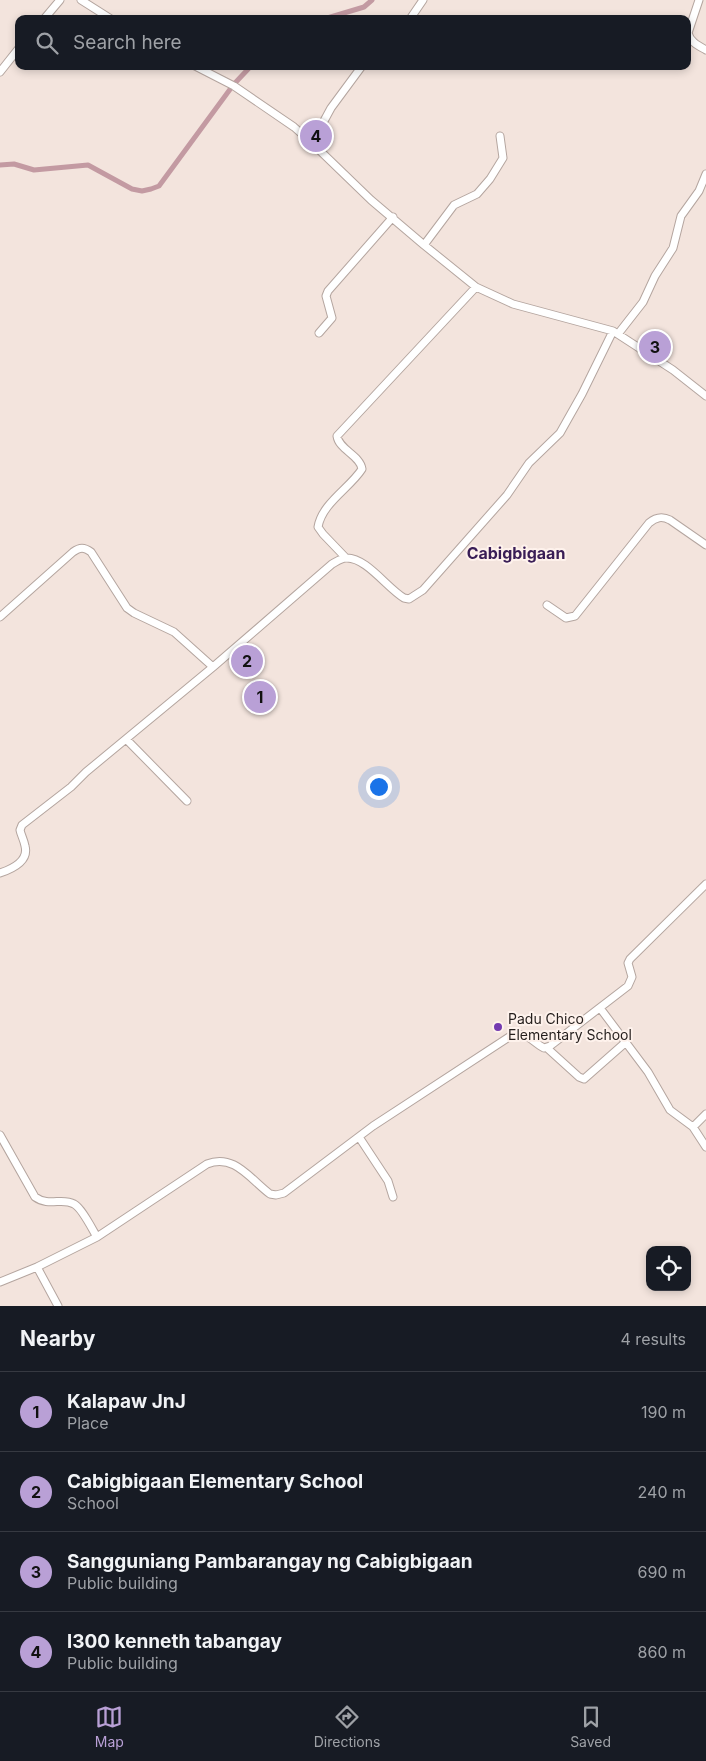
<!DOCTYPE html>
<style>
body{margin:0;font-family:Inter,sans-serif;background:#20242c;color:#f1f3f6}
.controls{position:absolute;right:15px;bottom:15px;display:grid;overflow:hidden;border-radius:10px;box-shadow:0 2px 8px #0003}
.controls button{width:45px;height:45px;display:grid;place-items:center;padding:0;border:0;border-bottom:1px solid #363941;background:#171b24;color:#f1f3f6;font:25px sans-serif}
.you{position:absolute;left:378px;top:786px;width:18px;height:18px;margin:-12px;border:4px solid #fff;border-radius:50%;background:#1a73e8;box-shadow:0 0 0 8px #1a73e833}
.badge{display:grid;place-items:center;width:32px;height:32px;border-radius:50%;background:#b9a0d6;color:#111;font-size:16px;font-weight:700}
.pin{position:absolute;translate:-50% -50%;border:2px solid #fff;box-shadow:0 1px 5px #0006}
.list{margin:0;padding:0;list-style:none}
h2{display:flex;justify-content:space-between;align-items:center;height:65px;margin:0;padding:0 20px;font-size:21px}
h2 small{font-size:16px;font-weight:400;color:#9ea1a6}
.list li{display:grid;grid-template-columns:32px 1fr auto;gap:15px;align-items:center;box-sizing:border-box;height:80px;padding:0 20px;border-top:1px solid #363941}
.list b{display:block;font-size:19px;white-space:nowrap}
.list p{margin:0;font-size:16px;white-space:nowrap;color:#9ea1a6}
.list em{font-size:16px;font-style:normal;color:#9ea1a6}
.icon{flex:none;width:28px;height:28px;fill:none;stroke:currentColor;stroke-width:2;stroke-linecap:round;stroke-linejoin:round}
.map{position:relative;flex:none;width:706px;height:1306px;overflow:hidden}
.search{position:absolute;background:#171b24;box-shadow:0 2px 8px #0003;left:15px;right:15px;top:15px;height:55px;display:flex;align-items:center;gap:12px;box-sizing:border-box;padding:0 18px;border-radius:10px;color:#9ea1a6;font-size:19px}
.sheet{height:385px;background:#171b24}
nav{display:flex;justify-content:space-around;align-items:center;box-sizing:border-box;height:70px;border-top:1px solid #363941;background:#171b24;font-size:14px;color:#9ea1a6}
nav a{display:grid;justify-items:center;gap:2px}
nav .on{color:#b9a0d6}
.map>svg:first-child{display:block}
</style>
<div class="map">
<svg width="706" height="1306" viewBox="0 0 706 1306">
<rect width="100%" height="100%" fill="#f3e4dd"/>
<g fill="none" stroke-linecap="round" stroke-linejoin="round">
<path stroke="#c39aa2" stroke-width="5" d="M324,19L364,7L372,0
M235,83L251,66
M0,165L14,164L34,170L88,165L132,189L142,191L151,189L159,186L231,88"/>
<defs>
<path id="minor" d="M81,0L111,19
M699,0L688,33C690,42 699,46 706,50
M44,19L60,0
M410,19L423,0
M195,66L234,86L294,127L312,143L371,200L424,245L476,287L513,304L613,331L673,370L706,396
M0,72L19,48
M312,143L331,108L362,66
M424,245L454,205L477,194L490,179L503,158L500,136
M319,333L332,318L326,296L328,291L393,217
M618,334L643,302L655,276L673,248L681,216L699,191L706,174
M346,558L323,534L318,527C322,503 350,488 362,469C360,455 339,450 337,436L476,287
M547,605L566,618L575,616L649,523C656,517 662,516 670,520L706,545
M0,617L73,552C80,547 84,547 91,552L127,608L134,613L174,632L213,667
M126,739L187,801
M0,873C12,869 29,861 25,846C24,840 21,835 20,830L22,825L71,787L86,772L213,667L332,564C336,562 341,558 346,558C366,557 387,588 404,598L409,599L423,590L507,495L529,463L560,433L582,394L613,331
M600,1008L648,1072L670,1110L693,1127L706,1147
M547,1048L579,1077L584,1079L626,1042
M693,1127L706,1114
M0,1135L35,1197C49,1207 62,1197 74,1204C82,1208 92,1229 97,1237
M359,1137L388,1181L393,1197
M37,1267L58,1306
M0,1282L37,1267L97,1237L207,1164C234,1153 250,1179 270,1194L276,1195L284,1193L373,1126L512,1035C527,1031 532,1042 544,1048L550,1046L628,986L632,977L628,963L630,959L706,884"/>
</defs>
<use href="#minor" stroke="#b4a59f" stroke-width="9"/>
<use href="#minor" stroke="#fff" stroke-width="7"/>
</g>
<circle fill="#743ab0" stroke="#fef2ec" stroke-width="2" cx="498" cy="1027" r="5"/>
<g text-anchor="middle" stroke-width="4" stroke-linejoin="round" paint-order="stroke">
<g font-size="14" fill="#241e1c" stroke="#fef2ec" text-anchor="start">
<text x="508" y="1024">Padu Chico<tspan x="508" dy="16">Elementary School</tspan></text>
</g>
<g font-size="16" font-weight="bold" fill="#391d56" stroke="#fef2ec">
<text x="516" y="559">Cabigbigaan</text>
</g>
</g>
</svg>
<div class="controls">
<button><svg class="icon" aria-label="locate" viewBox="0 0 24 24"><circle cx="12" cy="12" r="6"/><path d="M12 2v4M12 18v4M2 12h4M18 12h4"/></svg></button>
</div>
<div class="you"></div>
<div class="pin badge" style="left:260px;top:697px">1</div>
<div class="pin badge" style="left:247px;top:661px">2</div>
<div class="pin badge" style="left:655px;top:347px">3</div>
<div class="pin badge" style="left:316px;top:136px">4</div>
<div class="search"><svg class="icon" aria-label="search" viewBox="0 0 24 24"><circle cx="10" cy="10" r="6"/><path d="M15 15l6 6"/></svg>Search here</div>
</div>
<section class="sheet">
<h2>Nearby<small>4 results</small></h2>
<ul class="list">
<li><span class="badge">1</span><div><b>Kalapaw JnJ</b><p>Place</p></div><em>190 m</em></li>
<li><span class="badge">2</span><div><b>Cabigbigaan Elementary School</b><p>School</p></div><em>240 m</em></li>
<li><span class="badge">3</span><div><b>Sangguniang Pambarangay ng Cabigbigaan</b><p>Public building</p></div><em>690 m</em></li>
<li><span class="badge">4</span><div><b>l300 kenneth tabangay</b><p>Public building</p></div><em>860 m</em></li>
</ul>
</section>
<nav>
<a class="on"><svg class="icon" aria-label="map" viewBox="0 0 24 24"><path d="M3 6l6-2 6 2 6-2v14l-6 2-6-2-6 2zM9 4v14M15 6v14"/></svg>Map</a>
<a><svg class="icon" aria-label="directions" viewBox="0 0 24 24"><path d="M12 3l9 9-9 9-9-9zM9 14v-3h6M13 9l2 2-2 2"/></svg>Directions</a>
<a><svg class="icon" aria-label="saved" viewBox="0 0 24 24"><path d="M7 4h10v16l-5-4-5 4z"/></svg>Saved</a>
</nav>
